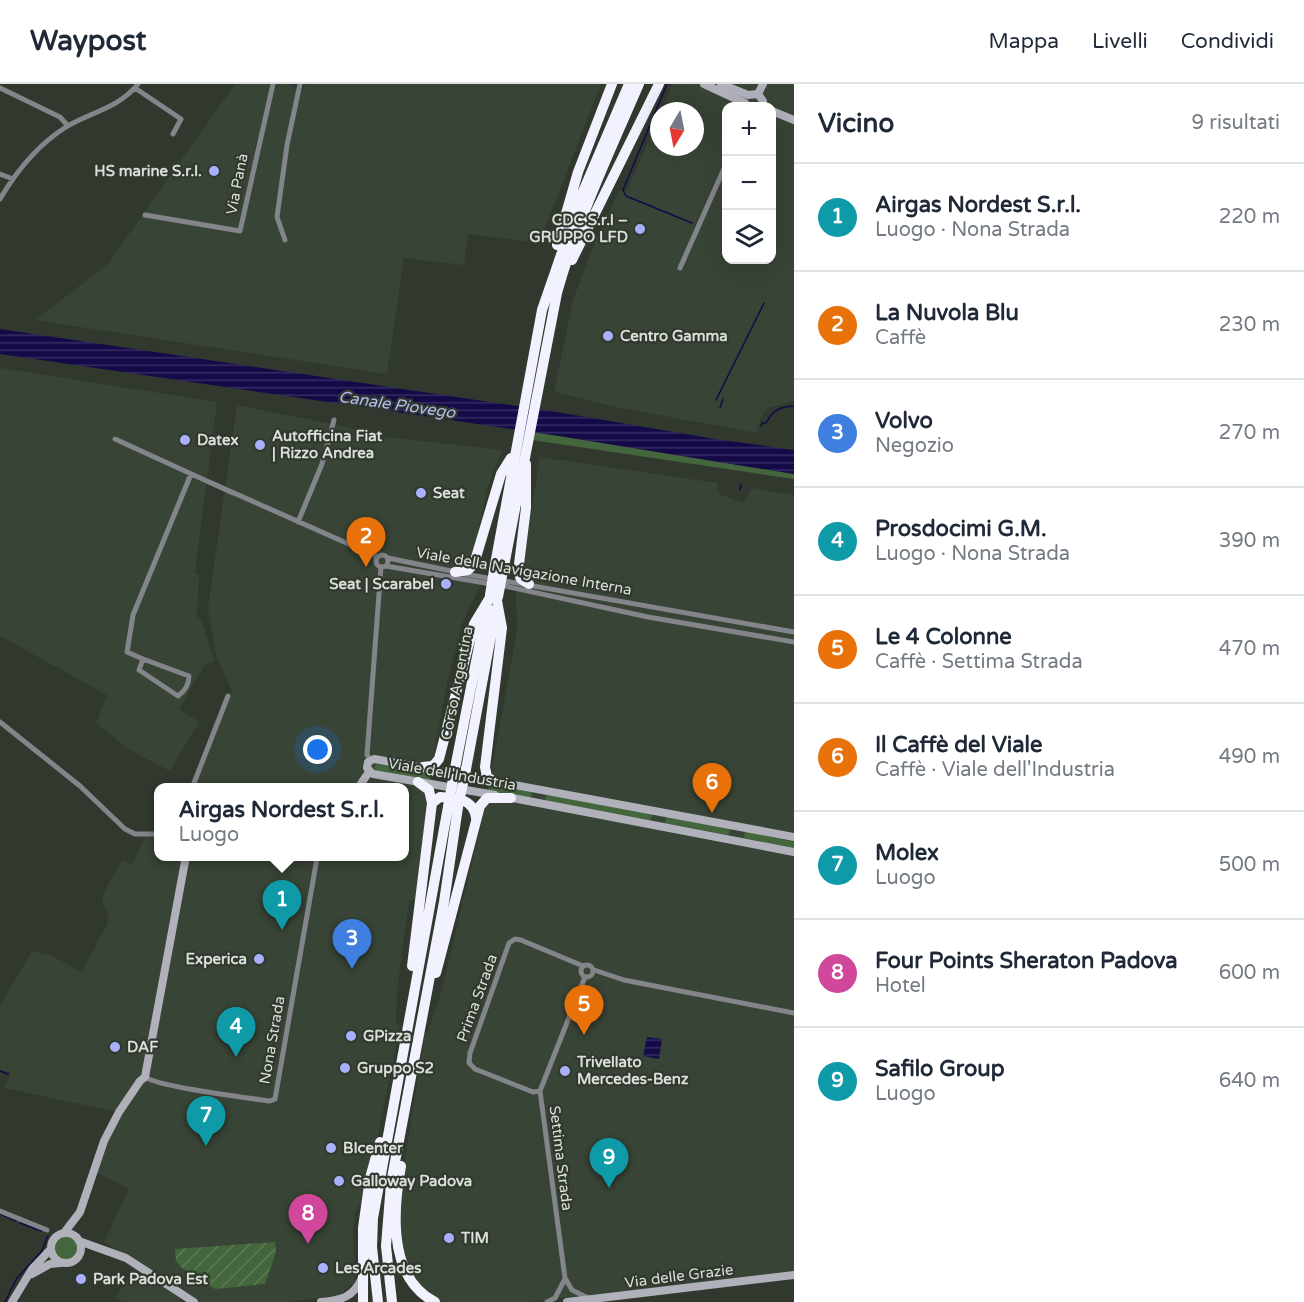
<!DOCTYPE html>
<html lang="it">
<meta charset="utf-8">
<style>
body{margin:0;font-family:"Varela Round",sans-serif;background:#f2f2f3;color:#1f2937}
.controls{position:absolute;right:18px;top:18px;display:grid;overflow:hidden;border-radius:12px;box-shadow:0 6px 24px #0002}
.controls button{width:54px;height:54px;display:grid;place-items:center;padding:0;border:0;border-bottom:2px solid #e0e1e3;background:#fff;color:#1f2937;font:30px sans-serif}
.compass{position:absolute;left:650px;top:18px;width:54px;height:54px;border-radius:50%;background:#fff;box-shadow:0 6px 24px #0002;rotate:190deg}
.you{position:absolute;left:318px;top:666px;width:21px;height:21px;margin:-15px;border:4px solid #fff;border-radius:50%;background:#1a73e8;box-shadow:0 0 0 9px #1a73e833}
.badge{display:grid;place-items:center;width:39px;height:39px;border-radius:50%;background:#5d6690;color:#fff;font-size:20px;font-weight:700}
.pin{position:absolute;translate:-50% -50px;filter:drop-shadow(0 2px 3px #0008)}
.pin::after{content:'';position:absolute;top:32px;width:21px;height:18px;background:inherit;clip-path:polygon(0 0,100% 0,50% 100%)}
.popup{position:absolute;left:154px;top:699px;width:255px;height:78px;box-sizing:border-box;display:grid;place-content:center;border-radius:12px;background:#fff;filter:drop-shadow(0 2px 4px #0005);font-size:20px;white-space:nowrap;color:#747a83}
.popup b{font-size:22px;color:#1f2937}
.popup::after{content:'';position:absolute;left:50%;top:100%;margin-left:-12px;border:12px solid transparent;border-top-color:#fff}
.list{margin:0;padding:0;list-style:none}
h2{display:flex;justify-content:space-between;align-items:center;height:78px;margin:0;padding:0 24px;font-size:26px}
h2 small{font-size:20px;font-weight:400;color:#747a83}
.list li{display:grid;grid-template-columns:39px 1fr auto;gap:18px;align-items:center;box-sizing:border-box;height:108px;padding:0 24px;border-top:2px solid #e0e1e3}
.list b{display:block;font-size:22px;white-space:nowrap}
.list p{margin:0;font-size:20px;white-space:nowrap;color:#747a83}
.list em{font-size:20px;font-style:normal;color:#747a83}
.icon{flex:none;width:33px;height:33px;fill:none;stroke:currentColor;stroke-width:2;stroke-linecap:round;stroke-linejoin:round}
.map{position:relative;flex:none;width:794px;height:1218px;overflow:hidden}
header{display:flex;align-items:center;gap:36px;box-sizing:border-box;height:84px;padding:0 30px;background:#fff;border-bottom:2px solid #e0e1e3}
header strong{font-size:28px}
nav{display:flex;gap:33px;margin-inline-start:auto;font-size:21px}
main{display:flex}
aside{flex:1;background:#fff}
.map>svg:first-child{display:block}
</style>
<header>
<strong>Waypost</strong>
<nav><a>Mappa</a><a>Livelli</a><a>Condividi</a></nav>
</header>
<main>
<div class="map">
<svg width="794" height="1218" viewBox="0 0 794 1218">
<defs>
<pattern id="garden-furrows" width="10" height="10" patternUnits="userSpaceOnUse" patternTransform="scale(1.5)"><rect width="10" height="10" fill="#44663d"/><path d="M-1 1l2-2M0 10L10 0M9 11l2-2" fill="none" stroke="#5e7b58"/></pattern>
<pattern id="water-rules" width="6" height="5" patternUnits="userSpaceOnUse" patternTransform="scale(1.5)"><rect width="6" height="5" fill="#140a48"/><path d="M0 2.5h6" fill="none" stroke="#362d62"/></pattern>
</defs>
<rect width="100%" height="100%" fill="#31392f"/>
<path fill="#384436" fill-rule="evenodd" d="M235,0H288L302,8L305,0H601L539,159L468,150L464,181L404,174L387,290L35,236L107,181Z
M672,0H794V317L768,324L760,335L757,349L621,324L554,308L573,216L597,153L619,107H627L659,32V63H695V27H661ZM726,22H772V176H726Z
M0,284L217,318L195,489L199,491L197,532L202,537L214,577L204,582L179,625L199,638L170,687L128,665L96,639L107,611L0,552Z
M237,321L362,346L361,350L502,366L487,405L474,468L470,498L481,500L463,537L447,599L433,674L416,815L409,818L405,845L397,908L396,940L400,942L376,1062L360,1120L355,1129L353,1147L355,1197L340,1211L288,1218H200L104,1158L129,1105L94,1087L118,1028L4,1004L11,989L0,986V922L32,867L52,872L82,888L108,838L109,832L102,819L103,810L122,776L132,781L147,750H159V772H405V704L191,703L232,607L217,575L208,524Z
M540,373L717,399L719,410L743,419L752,404L794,411V1188L530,1218H443L417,1201L400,1164L401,1101L425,949L428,948L442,906L485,723L517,547L516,508L522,487Z
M135,1184L182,1215L180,1218H123L116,1213Z"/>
<path fill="#44663d" d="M534,348L794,390V395L532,356Z
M377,680L428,689L430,694L428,696L376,687L374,683Z
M489,700L531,708L532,711L530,714L488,707Z
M546,711L651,729L652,733L650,736L545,717Z
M666,733L729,744L730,748L728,751L665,739Z
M745,747L794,758V764L744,754Z
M53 1164a12 12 0 1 1 24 0a12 12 0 1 1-24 0Z"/>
<path fill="url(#garden-furrows)" d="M275,1158L276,1168L265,1200L215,1205L182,1184L176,1177L175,1165Z"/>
<path fill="url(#water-rules)" d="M0,245L551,327L715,355L794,366V390L559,352L0,270Z
M647,953L662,955L659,975L643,972Z"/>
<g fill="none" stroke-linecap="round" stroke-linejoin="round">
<path stroke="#140a48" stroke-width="1.5" d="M667,0L623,106L626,112L692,139
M716,316L764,219
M720,324L723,315
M761,342L762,339H766C773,326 779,323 794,322
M740,406L741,400
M0,987L8,990
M0,1130L16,1137
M20,1139L41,1147
M5,1218L17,1194L41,1168L48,1152"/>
<path stroke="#84858a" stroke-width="5" d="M0,4L60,33L68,42
M135,4L181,35L173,50
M0,90L13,95
M0,115C16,88 39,60 66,43C91,28 119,24 138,0
M145,131L240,147L273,0
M285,156L277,133L287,61L300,0
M680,184L726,80
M115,355L233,409
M207,397L378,473
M298,438L322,380L334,336
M376 477a6 6 0 1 1 12 0a6 6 0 1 1-12 0Z
M388,474L456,488
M386,482L491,500
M465,490L794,548
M500,501L648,533L794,558
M143,575L189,592C189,600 185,607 178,612L139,586L143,575L127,568L133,531L191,390
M0,638L80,702L125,745L135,750H159
M371,676L367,671L381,483
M192,704L228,612
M581 887a6 6 0 1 1 12 0a6 6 0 1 1-12 0Z
M594,886L624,896L794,929
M585,893L540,1007L565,1194L572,1206L588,1214
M145,993C158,1003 248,1014 270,1017L275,1015L317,774
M540,1007L533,1008L475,985L469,979L470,969L509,859L515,855L521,856L583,882
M0,1127L47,1146
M547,1218L555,1214L565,1195"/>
<path stroke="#b0b1ba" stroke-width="8" d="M704,0L745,19
M721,0L748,11L758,10L763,17L762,22
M758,10L763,0
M772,27L794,36
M358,704L369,688
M495,711L373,690L367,684L368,678L374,675L380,676L794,753
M507,713L794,768
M298,772H319
M51 1164a15 15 0 1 1 30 0a15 15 0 1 1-30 0Z
M64,1149L80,1128L104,1057L119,1028L140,997L145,993L186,772
M79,1157L126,1174L194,1218
M32,1190L50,1180L60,1179
M12,1218L32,1185L50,1166
M321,1218C341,1216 353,1214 362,1194
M567,1218L794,1191"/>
<path stroke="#f1f2fe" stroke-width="10" d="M557,161L578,88L612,0
M572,176L659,0
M526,380V424L518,488L521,495L529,500
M494,486L542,226L582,110L629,0
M503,487L557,209C577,137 609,69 639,0
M455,488L468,486L474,480L501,390L511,374
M423,683L433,682L439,675L474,540L489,515
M455,684L487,522
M466,685L496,525
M493,697L487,693L485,683L502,544L497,517
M432,719L440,713C457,714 474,715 476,734
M412,882L432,719L429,706L418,698
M436,889L480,722L487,714H511
M401,1082C393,1126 388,1194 435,1218
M363,1218V1144L370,1094L380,1058
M378,1218L372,1163L373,1134L448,723
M392,1218L386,1162L391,1099L444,818L458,723"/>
<path stroke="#f1f2fe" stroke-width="10" d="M490,511L494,486
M498,513L503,487
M448,723L455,684
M458,723L466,685"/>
</g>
<g fill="#a9b0fc" stroke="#31392f" stroke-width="2">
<circle cx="214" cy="87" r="6"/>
<circle cx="640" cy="145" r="6"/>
<circle cx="608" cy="252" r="6"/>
<circle cx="185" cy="356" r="6"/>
<circle cx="260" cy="361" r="6"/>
<circle cx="421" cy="409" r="6"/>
<circle cx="446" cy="500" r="6"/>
<circle cx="259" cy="875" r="6"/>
<circle cx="351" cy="952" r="6"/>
<circle cx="115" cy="963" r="6"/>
<circle cx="345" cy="984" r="6"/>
<circle cx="565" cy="987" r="6"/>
<circle cx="331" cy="1064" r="6"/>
<circle cx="339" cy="1097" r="6"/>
<circle cx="449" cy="1154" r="6"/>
<circle cx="323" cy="1184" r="6"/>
<circle cx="81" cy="1195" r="6"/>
</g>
<g text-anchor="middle" stroke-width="4.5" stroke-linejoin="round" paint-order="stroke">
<g font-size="15" font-weight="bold" fill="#dadfd9" stroke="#31392f" text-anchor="start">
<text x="202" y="92" text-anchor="end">HS marine S.r.l.</text>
<text x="628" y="141" text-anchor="end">CDC S.r.l –<tspan x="628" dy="17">GRUPPO LFD</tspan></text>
<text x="620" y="257">Centro Gamma</text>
<text x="272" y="357">Autofficina Fiat<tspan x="272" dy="17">| Rizzo Andrea</tspan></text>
<text x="197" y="361">Datex</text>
<text x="433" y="414">Seat</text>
<text x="434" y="505" text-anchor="end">Seat | Scarabel</text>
<text x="247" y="880" text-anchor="end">Experica</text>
<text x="363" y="957">GPizza</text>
<text x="127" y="968">DAF</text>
<text x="577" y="983">Trivellato<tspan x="577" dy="17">Mercedes-Benz</tspan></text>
<text x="357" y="989">Gruppo S2</text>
<text x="343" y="1069">BIcenter</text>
<text x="351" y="1102">Galloway Padova</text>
<text x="461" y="1159">TIM</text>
<text x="335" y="1189">Les Arcades</text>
<text x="93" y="1200">Park Padova Est</text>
</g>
<g font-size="15" fill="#dadfd9" stroke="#31392f">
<text transform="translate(237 100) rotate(-79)" y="5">Via Panà</text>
<text transform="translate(524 487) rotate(10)" y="5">Viale della Navigazione Interna</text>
<text transform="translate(457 599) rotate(-79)" y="5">Corso Argentina</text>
<text transform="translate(452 690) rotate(10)" y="5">Viale dell'Industria</text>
<text transform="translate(477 914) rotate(-70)" y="5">Prima Strada</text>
<text transform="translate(272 956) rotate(-80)" y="5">Nona Strada</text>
<text transform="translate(561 1074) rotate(83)" y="5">Settima Strada</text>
<text transform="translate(679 1192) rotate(-7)" y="5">Via delle Grazie</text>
</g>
<g font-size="16" font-style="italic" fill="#b5bcf5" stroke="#31392f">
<text transform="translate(397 320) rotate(8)" y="6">Canale Piovego</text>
</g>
</g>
</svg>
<div class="controls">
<button>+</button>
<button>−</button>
<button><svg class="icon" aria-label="layers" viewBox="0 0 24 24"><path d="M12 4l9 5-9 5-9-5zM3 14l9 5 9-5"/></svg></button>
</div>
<svg class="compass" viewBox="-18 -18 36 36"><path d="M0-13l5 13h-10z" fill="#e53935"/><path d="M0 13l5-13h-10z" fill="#747a83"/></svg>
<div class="you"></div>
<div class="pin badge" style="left:282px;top:846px;background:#0f9aa8">1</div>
<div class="popup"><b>Airgas Nordest S.r.l.</b>Luogo</div>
<div class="pin badge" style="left:366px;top:483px;background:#e8710a">2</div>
<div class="pin badge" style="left:352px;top:885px;background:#3f7fe0">3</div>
<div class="pin badge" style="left:236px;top:973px;background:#0f9aa8">4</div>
<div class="pin badge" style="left:584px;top:951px;background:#e8710a">5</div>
<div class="pin badge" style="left:712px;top:729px;background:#e8710a">6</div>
<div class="pin badge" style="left:206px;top:1062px;background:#0f9aa8">7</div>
<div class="pin badge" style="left:308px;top:1160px;background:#d1479c">8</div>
<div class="pin badge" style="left:609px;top:1104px;background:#0f9aa8">9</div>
</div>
<aside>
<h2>Vicino<small>9 risultati</small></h2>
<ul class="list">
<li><span class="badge" style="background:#0f9aa8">1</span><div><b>Airgas Nordest S.r.l.</b><p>Luogo · Nona Strada</p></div><em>220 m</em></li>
<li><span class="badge" style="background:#e8710a">2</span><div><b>La Nuvola Blu</b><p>Caffè</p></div><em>230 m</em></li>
<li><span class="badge" style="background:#3f7fe0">3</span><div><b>Volvo</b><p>Negozio</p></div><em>270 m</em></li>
<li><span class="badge" style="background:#0f9aa8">4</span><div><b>Prosdocimi G.M.</b><p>Luogo · Nona Strada</p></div><em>390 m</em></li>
<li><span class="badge" style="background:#e8710a">5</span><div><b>Le 4 Colonne</b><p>Caffè · Settima Strada</p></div><em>470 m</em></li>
<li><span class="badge" style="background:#e8710a">6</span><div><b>Il Caffè del Viale</b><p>Caffè · Viale dell'Industria</p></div><em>490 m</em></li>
<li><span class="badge" style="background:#0f9aa8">7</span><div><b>Molex</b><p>Luogo</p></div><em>500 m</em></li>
<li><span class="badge" style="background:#d1479c">8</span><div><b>Four Points Sheraton Padova</b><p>Hotel</p></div><em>600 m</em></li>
<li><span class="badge" style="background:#0f9aa8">9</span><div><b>Safilo Group</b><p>Luogo</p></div><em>640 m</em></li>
</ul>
</aside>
</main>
